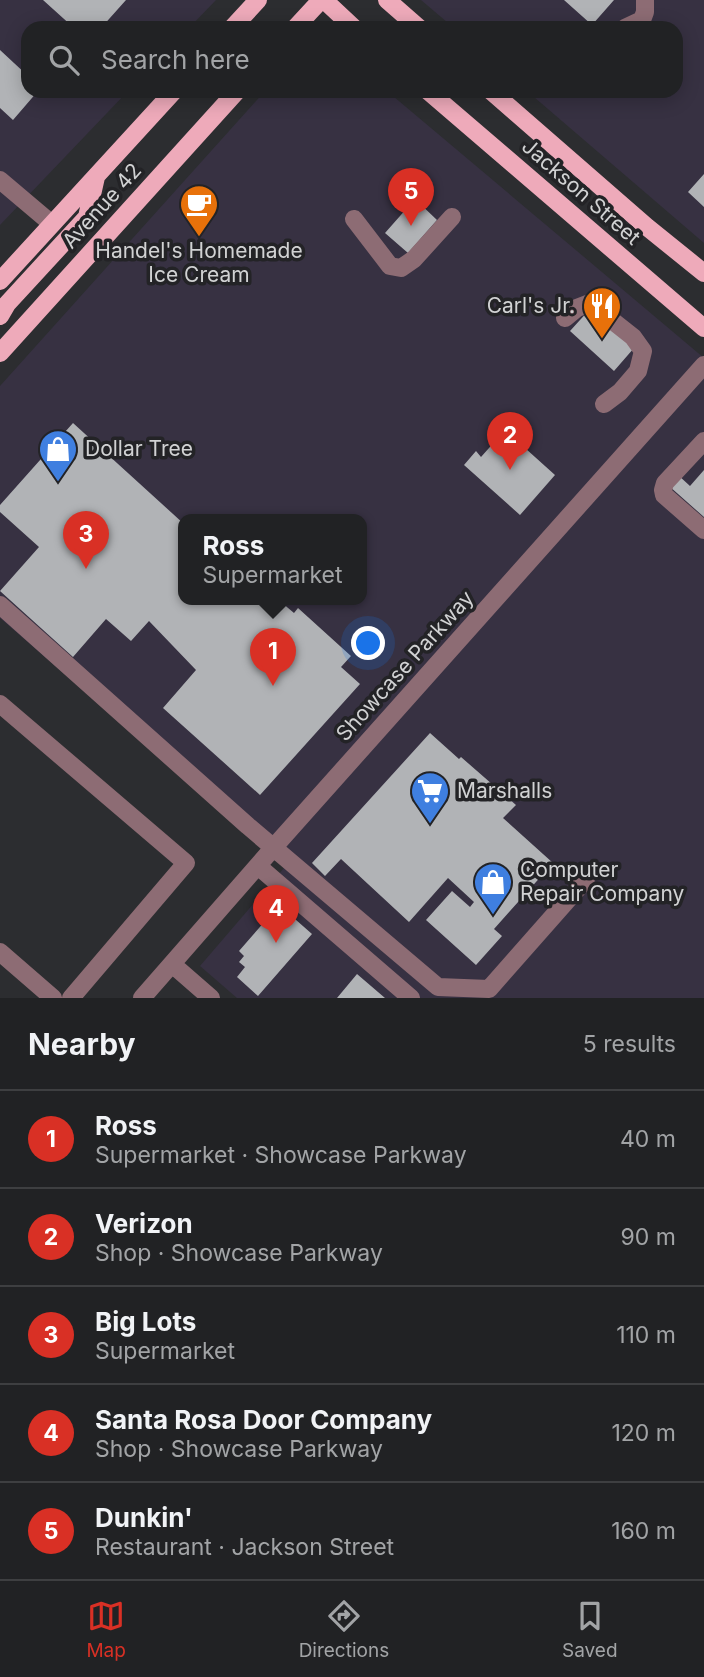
<!DOCTYPE html>
<meta charset="utf-8">
<style>
body{margin:0;font-family:Inter,sans-serif;background:#2d2f31;color:#f1f3f6}
.you{position:absolute;left:369px;top:644px;width:24px;height:24px;margin:-18px;border:5px solid #fff;border-radius:50%;background:#1a73e8;box-shadow:0 0 0 10px #1a73e833}
.badge{display:grid;place-items:center;width:46px;height:46px;border-radius:50%;background:#d93025;color:#fff;font-size:23px;font-weight:700}
.pin{position:absolute;translate:-50% -58px;filter:drop-shadow(0 2px 4px #0008)}
.pin::after{content:'';position:absolute;top:37px;width:24px;height:21px;background:inherit;clip-path:polygon(0 0,100% 0,50% 100%)}
.popup{position:absolute;left:178px;top:514px;width:189px;height:91px;box-sizing:border-box;display:grid;place-content:center;border-radius:14px;background:#212224;filter:drop-shadow(0 2px 5px #0005);font-size:23px;white-space:nowrap;color:#a2a4a6}
.popup b{font-size:26px;color:#f1f3f6}
.popup::after{content:'';position:absolute;left:50%;top:100%;margin-left:-14px;border:14px solid transparent;border-top-color:#212224}
.list{margin:0;padding:0;list-style:none}
h2{display:flex;justify-content:space-between;align-items:center;height:91px;margin:0;padding:0 28px;font-size:30px}
h2 small{font-size:23px;font-weight:400;color:#a2a4a6}
.list li{display:grid;grid-template-columns:46px 1fr auto;gap:21px;align-items:center;box-sizing:border-box;height:98px;padding:0 28px;border-top:2px solid #3e3f41}
.list b{display:block;font-size:26px;white-space:nowrap}
.list p{margin:0;font-size:23px;white-space:nowrap;color:#a2a4a6}
.list em{font-size:23px;font-style:normal;color:#a2a4a6}
.icon{flex:none;width:38px;height:38px;fill:none;stroke:currentColor;stroke-width:2;stroke-linecap:round;stroke-linejoin:round}
.map{position:relative;flex:none;width:704px;height:998px;overflow:hidden}
.search{position:absolute;background:#212224;box-shadow:0 4px 18px #0003;left:21px;right:21px;top:21px;height:77px;display:flex;align-items:center;gap:18px;box-sizing:border-box;padding:0 24px;border-radius:21px;color:#a2a4a6;font-size:26px}
.sheet{height:581px;background:#212224}
nav{display:flex;justify-content:space-around;align-items:center;box-sizing:border-box;height:98px;border-top:2px solid #3e3f41;background:#212224;font-size:19px;color:#a2a4a6}
nav a{display:grid;justify-items:center;gap:4px}
nav .on{color:#d93025}
.map>svg:first-child{display:block}
</style>
<div class="map">
<svg width="704" height="998" viewBox="0 0 704 998">
<rect width="100%" height="100%" fill="#2c2d30"/>
<path fill="#373142" fill-rule="evenodd" d="M0,0H216L189,28H28V91H128L0,225Z
M421,0H704V243L527,91H676V28H454Z
M265,91H387L704,358V998H237L200,966L284,868L251,836L0,618V386ZM184,520H362V600H184Z"/>
<path fill="#b1b3b6" d="M43,0H126L101,28H74Z
M564,0H614L592,25Z
M0,50L28,76V91H38L13,120L0,108Z
M704,174V207L688,192Z
M415,199L437,220L408,253L385,233Z
M590,309L634,348L614,371L570,331Z
M73,423L184,524V600H268L276,608L281,602L294,613L298,608L351,656L341,667L360,684L260,795L163,708L196,670L149,621L131,641L106,619L73,657L0,591L39,547L0,512V505Z
M505,430L555,475L520,515L464,465L476,451L481,457Z
M704,470V517L669,486L678,475L690,486Z
M430,733L459,759L461,757L516,805L503,818L553,863L494,929L502,936L476,965L426,920L452,891L470,907L474,902L448,878L409,922L341,859L325,876L312,863Z
M279,905L312,934L258,996L237,977L245,967L239,962L244,956L239,951Z
M357,974L385,998H337Z"/>
<g fill="none" stroke-linecap="round" stroke-linejoin="round">
<path stroke="#8d6c74" stroke-width="18" d="M625,28L642,20L645,12V0
M0,180L52,224
M354,219L390,266L401,268L414,259L452,217
M565,318L577,308L590,303L633,337L643,351L638,371L620,392L604,404
M704,441L665,483L663,490L664,495L704,530
M0,605L248,826L438,987L489,989L586,879
M0,704L186,863L71,998
M258,866L411,998
M0,952L53,998
M172,964L211,998
M142,998L274,847L704,365"/>
<path stroke="#eeaaba" stroke-width="18" d="M324,0L354,28
M387,0L419,28
M232,28L258,0
M295,28L321,0
M428,91L704,328
M491,91L647,227L704,273
M0,281L174,91
M0,316L7,304L87,217L96,177
M0,353L237,91"/>
</g>
<defs>
<symbol id="cafe-pin" viewBox="-11 -11 22 30"><path d="M0 17L-7.5 6A9.5 9.5 0 1 1 7.5 6Z" fill="#e8710a" stroke="#232326"/><path d="M-5.5-4.5H6V0H3Q3 3.5 0 3.5H-2.5Q-5.5 3.5-5.5 0ZM3-3.2v2h1.7v-2ZM-6 4.5H4V6H-6Z" fill="#fff"/></symbol>
<symbol id="restaurant-pin" viewBox="-11 -11 22 30"><path d="M0 17L-7.5 6A9.5 9.5 0 1 1 7.5 6Z" fill="#e8710a" stroke="#232326"/><path d="M-5-6h1v4h1v-4h1v4h1v-4h1v5L-1.5 .5V6h-2V.5L-5-1ZM5-6V6H3V1.5H1.5Q1.5-4 5-6Z" fill="#fff"/></symbol>
<symbol id="shop-pin" viewBox="-11 -11 22 30"><path d="M0 17L-7.5 6A9.5 9.5 0 1 1 7.5 6Z" fill="#3f7fe0" stroke="#232326"/><path d="M-5-2.5h2.3a2.7 3.5 0 0 1 5.4 0H5L5.5 6h-11ZM-1.5-2.5h3a1.5 2.3 0 0 0-3 0Z" fill="#fff"/></symbol>
<symbol id="supermarket-pin" viewBox="-11 -11 22 30"><path d="M0 17L-7.5 6A9.5 9.5 0 1 1 7.5 6Z" fill="#3f7fe0" stroke="#232326"/><path d="M-6-5.5h2.5l.6 2H6L4.5 2H-2.5L-4.4-4H-6ZM-1.5 3.2a1.3 1.3 0 1 0 .1 0ZM3 3.2a1.3 1.3 0 1 0 .1 0Z" fill="#fff"/></symbol>
</defs>
<g fill-rule="evenodd">
<use href="#cafe-pin" x="177" y="182" width="44" height="60"/>
<use href="#restaurant-pin" x="580" y="284" width="44" height="60"/>
<use href="#shop-pin" x="36" y="427" width="44" height="60"/>
<use href="#supermarket-pin" x="408" y="769" width="44" height="60"/>
<use href="#shop-pin" x="471" y="860" width="44" height="60"/>
</g>
<g text-anchor="middle" stroke-width="7" stroke-linejoin="round" paint-order="stroke">
<g font-size="21" fill="#d1d2d3" stroke="#232326">
<text transform="translate(581 192) rotate(41)" y="7">Jackson Street</text>
<text transform="translate(102 206) rotate(-48)" y="7">Avenue 42</text>
<text transform="translate(405 666) rotate(-48)" y="7">Showcase Parkway</text>
</g>
<g font-size="21" fill="#d1d2d3" stroke="#232326" text-anchor="start">
<text x="199" y="258" text-anchor="middle">Handel's Homemade<tspan x="199" dy="24">Ice Cream</tspan></text>
<text x="575" y="313" text-anchor="end">Carl's Jr.</text>
<text x="85" y="456">Dollar Tree</text>
<text x="457" y="798">Marshalls</text>
<text x="520" y="877">Computer<tspan x="520" dy="24">Repair Company</tspan></text>
</g>
</g>
</svg>
<div class="you"></div>
<div class="pin badge" style="left:273px;top:686px">1</div>
<div class="popup"><b>Ross</b>Supermarket</div>
<div class="pin badge" style="left:510px;top:470px">2</div>
<div class="pin badge" style="left:86px;top:569px">3</div>
<div class="pin badge" style="left:276px;top:943px">4</div>
<div class="pin badge" style="left:411px;top:226px">5</div>
<div class="search"><svg class="icon" aria-label="search" viewBox="0 0 24 24"><circle cx="10" cy="10" r="6"/><path d="M15 15l6 6"/></svg>Search here</div>
</div>
<section class="sheet">
<h2>Nearby<small>5 results</small></h2>
<ul class="list">
<li><span class="badge">1</span><div><b>Ross</b><p>Supermarket · Showcase Parkway</p></div><em>40 m</em></li>
<li><span class="badge">2</span><div><b>Verizon</b><p>Shop · Showcase Parkway</p></div><em>90 m</em></li>
<li><span class="badge">3</span><div><b>Big Lots</b><p>Supermarket</p></div><em>110 m</em></li>
<li><span class="badge">4</span><div><b>Santa Rosa Door Company</b><p>Shop · Showcase Parkway</p></div><em>120 m</em></li>
<li><span class="badge">5</span><div><b>Dunkin'</b><p>Restaurant · Jackson Street</p></div><em>160 m</em></li>
</ul>
</section>
<nav>
<a class="on"><svg class="icon" aria-label="map" viewBox="0 0 24 24"><path d="M3 6l6-2 6 2 6-2v14l-6 2-6-2-6 2zM9 4v14M15 6v14"/></svg>Map</a>
<a><svg class="icon" aria-label="directions" viewBox="0 0 24 24"><path d="M12 3l9 9-9 9-9-9zM9 14v-3h6M13 9l2 2-2 2"/></svg>Directions</a>
<a><svg class="icon" aria-label="saved" viewBox="0 0 24 24"><path d="M7 4h10v16l-5-4-5 4z"/></svg>Saved</a>
</nav>
